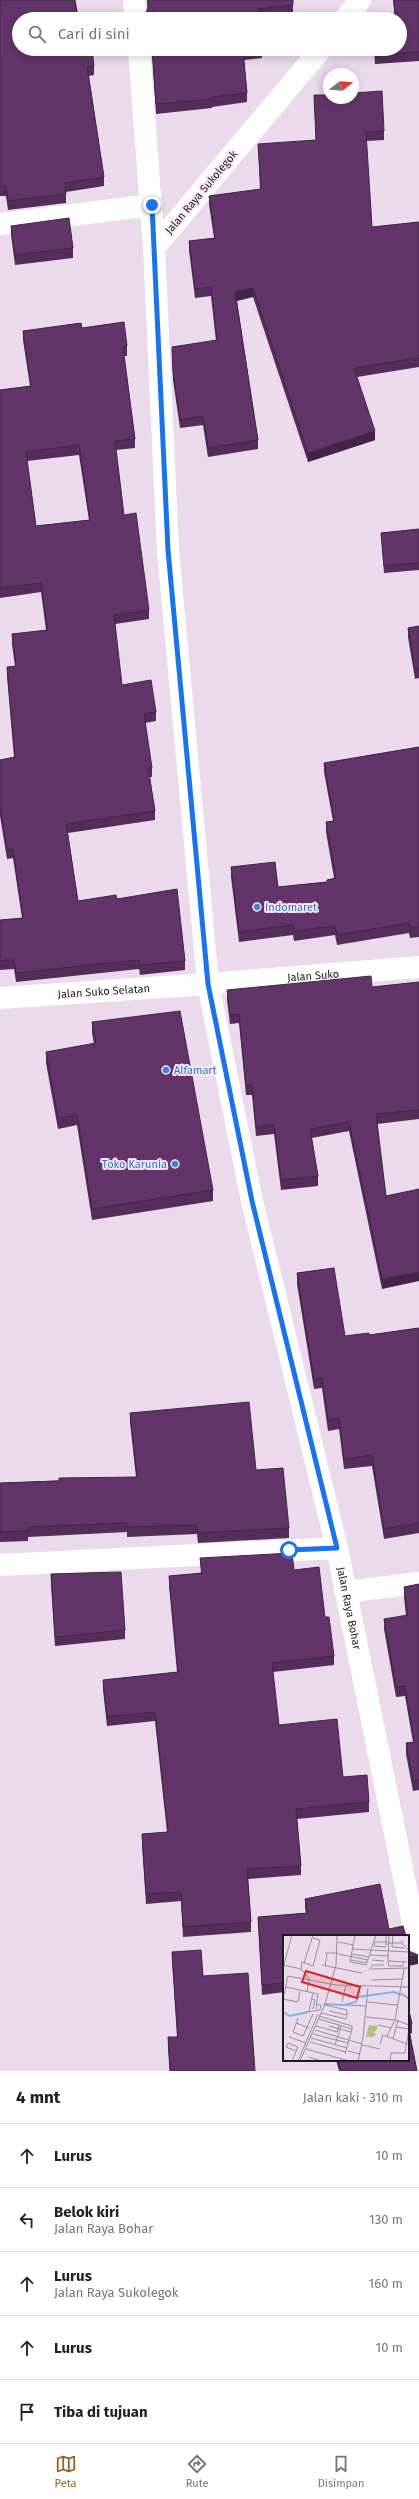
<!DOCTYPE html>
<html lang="id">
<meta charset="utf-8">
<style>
body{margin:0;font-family:"Fira Sans",sans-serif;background:#f2f2f2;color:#222}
.compass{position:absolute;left:323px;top:68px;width:36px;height:36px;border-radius:50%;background:#fff;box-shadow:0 2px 10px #0003;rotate:73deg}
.stop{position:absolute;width:12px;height:12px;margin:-9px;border:3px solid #1a73e8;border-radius:50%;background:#fff}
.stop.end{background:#1a73e8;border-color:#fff;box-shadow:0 1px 4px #0008}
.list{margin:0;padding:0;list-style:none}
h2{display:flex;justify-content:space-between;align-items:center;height:52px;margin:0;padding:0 16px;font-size:17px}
h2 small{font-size:13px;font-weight:400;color:#767676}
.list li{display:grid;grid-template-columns:26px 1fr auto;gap:12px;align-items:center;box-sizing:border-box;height:64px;padding:0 16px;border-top:1px solid #e0e0e0}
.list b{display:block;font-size:15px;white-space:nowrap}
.list p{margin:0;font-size:13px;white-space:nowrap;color:#767676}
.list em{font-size:13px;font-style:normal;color:#767676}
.icon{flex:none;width:22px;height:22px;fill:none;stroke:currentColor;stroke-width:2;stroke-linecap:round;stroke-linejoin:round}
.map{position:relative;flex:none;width:419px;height:2071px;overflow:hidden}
.search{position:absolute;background:#fff;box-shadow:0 2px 10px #0003;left:12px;right:12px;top:12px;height:44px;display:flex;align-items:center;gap:10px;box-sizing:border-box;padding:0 14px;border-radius:22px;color:#767676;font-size:15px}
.sheet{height:372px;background:#fff}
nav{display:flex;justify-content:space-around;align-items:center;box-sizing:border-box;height:56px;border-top:1px solid #e0e0e0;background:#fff;font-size:11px;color:#767676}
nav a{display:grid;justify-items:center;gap:2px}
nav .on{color:#9b5e21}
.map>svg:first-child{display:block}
</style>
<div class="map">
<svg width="419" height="2071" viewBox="0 0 419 2071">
<rect width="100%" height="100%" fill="#eadaec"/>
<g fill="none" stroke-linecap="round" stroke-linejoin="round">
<path stroke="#fff" stroke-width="22" d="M134,0L136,19
M139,49L154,248
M0,224L152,205
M0,1565L337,1548
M345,1592L419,1583"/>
<g stroke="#fff" stroke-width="22">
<path d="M345,19L360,0"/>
<path id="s1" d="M321,49L154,248L168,550L208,984L252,1201L337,1548L419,1952"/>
<path id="s2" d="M0,998L208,984L419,967"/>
</g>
</g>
<path fill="#542d5a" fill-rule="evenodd" d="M0,0L78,17L94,66V75L89,76L104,177V186L66,192V203L8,210L6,196H0Z
M147,0H293V15L259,19L148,10Z
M393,0H419V61L375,64L374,49H400L395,18Z
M152,49H262V58L244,60L247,93V102L212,107V108L156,114Z
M314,95L384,131V140L366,141L372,227L419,222V367L357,377L375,440L308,462L253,297L237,301L258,440V449L208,457L203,425L180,428L173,380L172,347L216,341L211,296L195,298L189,250V241L214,238L209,204V196L260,189L258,144L316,141Z
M11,226L73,248V258L15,265L11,235Z
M82,328L127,346V356H124L135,439V448L116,450L124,515L149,610V619L115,624L122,685L156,712V721L145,723L152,768V777H150L155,811V820L68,833L78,901L117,899L185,961V970L140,975L139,969L16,982L14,969L0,970V920L22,918L13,858L7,859L0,816V760L14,757L7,676V667L15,666L12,644V634L46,630L41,592L0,598V390L30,386L23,340V331ZM79,455L89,520L36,526L27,461Z
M419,529V570L384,573L381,533Z
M419,626V678L415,679L408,637V628Z
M419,747V937L410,938L409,933L337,945L335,935L294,941L293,935L239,942L231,877V867L278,887L327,882V880L334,878L326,832V822L333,821L324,772V763Z
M419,982V1119L377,1124L386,1196L382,1289L349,1131L312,1138L318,1176V1186L281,1190L274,1134L256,1136L252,1095H246L239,1023L230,1024L227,1000V990L372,987Z
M92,1022L213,1190V1201L92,1220L77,1125L58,1129L46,1063V1052L94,1044L92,1033Z
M297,1273L345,1336L369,1335L419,1328V1533L384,1539L372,1466L344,1469L339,1429L328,1431L322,1388L314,1389L297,1284Z
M130,1413L256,1470L289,1528V1538L198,1543L197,1534L127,1537V1532L28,1537V1541L0,1542V1483L136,1477L130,1422Z
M200,1558L294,1570L325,1617L334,1656V1665L273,1672L279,1725L343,1777L369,1802V1812L297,1819L301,1866V1875L248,1879L251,1922V1932L183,1937L181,1901L146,1904L142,1844V1834L167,1832L155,1721L107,1726L103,1690V1680L177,1672L169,1586V1576L201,1573Z
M51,1574L125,1630V1639L55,1646L51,1583Z
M419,1584V1790L413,1791L406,1754V1743L413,1742L405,1696L396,1697L384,1629V1619L406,1616L404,1597V1587Z
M305,1899L389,1929L284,1936V1992L262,1995L258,1917L306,1913L305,1908Z
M172,1952L203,1976L255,2071H170L168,2047V2037H177L172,1961Z
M408,2006L412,2024V2033L410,2034L417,2071H339L336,2060H408Z"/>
<path fill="#45244a" d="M253,288V297L235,301V292Z
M375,431V440L308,462V453Z
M419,1272V1281L382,1289V1279Z
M418,1955V1964L408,1966V1957Z"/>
<path fill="#623469" stroke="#45244a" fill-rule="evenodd" d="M0,0H75L78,17L86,16L87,19H19V49H92L94,66L87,67L104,177L65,183L66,194L8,201L6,186L0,187Z
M148,0H293V5L258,9L259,19H143L148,8Z
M394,0H419V52L375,55V49H400V19H374L395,18Z
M152,49H258L243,50L247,93L212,97V99L156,104Z
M382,91L384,131L366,132L372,227L419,222V358L354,368L375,431L308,453L253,288L235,292L258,440L208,448L203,416L180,420L173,371L172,347L217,340L211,287L195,289L189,241L215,238L209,196L261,189L258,144L316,140L314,95H329V98H353V93Z
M69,218L73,248L15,255L11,226Z
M124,322L127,346L123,347L135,439L115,441L124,515L136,513L149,610L114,615L122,685L151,680L156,712L144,714L152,768H148L155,811L66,824L78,901L116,895L117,899L177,889L185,961L140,965L139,960L16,973L14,959L0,961V920L23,918L13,849L7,850L0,806V760L15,757L7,667L16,666L12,634L48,630L41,583L0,588V390L31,386L23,331L81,323L82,328ZM79,445L90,520L36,526L26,452Z
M419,529V563L384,566L381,533Z
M419,626V669L415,670L408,628Z
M419,747V927L410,928L409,923L337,935L335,926L294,931L293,925L239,932L231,867L275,862L278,887L327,882V880L336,878L326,822L334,821L324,763Z
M371,976L372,987L419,982V1110L376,1114L386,1196L419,1189V1272L382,1279L349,1122L310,1129L318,1176L281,1180L274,1125L256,1127L252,1085L246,1086L239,1014L230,1015L227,990Z
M180,1011L213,1190L92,1209L77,1115L58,1118L46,1052L96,1043L92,1022Z
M334,1268L345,1336L369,1333V1335L419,1328V1523L384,1529L372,1455L344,1459L339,1418L328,1420L322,1378L314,1379L297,1273Z
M249,1402L256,1470L283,1468L289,1528L198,1533L197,1525L127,1527V1523L28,1527V1531L0,1532V1483L59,1481V1478L137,1477L130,1413Z
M292,1553L294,1570L319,1567L325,1617H329L334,1656L272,1663L279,1725L337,1719L343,1777L367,1775L369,1802L296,1809L301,1866L247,1869L251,1922L183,1927L181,1892L146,1894L142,1834L168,1832L155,1712L107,1717L103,1680L178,1672L169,1576L202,1573L200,1558Z
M121,1572L125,1630L55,1637L51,1574Z
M419,1584V1780L413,1781L406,1743L414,1742L405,1686L396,1687L384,1619L408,1615L404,1587Z
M380,1884L389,1929L403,1926L406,1936H284V1983L262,1985L258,1917L308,1913L305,1899Z
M408,1945L409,1951L418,1955L408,1957Z
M201,1950L203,1976L248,1973L255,2071H170L168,2037H178L172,1952Z
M408,2006L412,2024L408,2025L417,2071H341L338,2060H408Z"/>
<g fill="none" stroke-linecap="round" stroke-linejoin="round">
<path stroke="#1a73e8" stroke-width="5" d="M152,205L168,550L208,984L252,1201L337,1548L289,1550"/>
</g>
<g fill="#3f7fe0" stroke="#f7e8fa" stroke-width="1.5">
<circle cx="257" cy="907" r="4"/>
<circle cx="166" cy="1070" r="4"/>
<circle cx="175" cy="1164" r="4"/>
</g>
<g text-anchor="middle" stroke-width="4" stroke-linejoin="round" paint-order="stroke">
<g font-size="11" fill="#211b21" stroke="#f7e8fa">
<text transform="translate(201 192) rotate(-50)" y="4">Jalan Raya Sukolegok</text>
<text dy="4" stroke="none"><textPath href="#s2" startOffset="314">Jalan Suko</textPath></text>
<text dy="4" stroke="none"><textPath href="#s2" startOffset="104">Jalan Suko Selatan</textPath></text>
<text dy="4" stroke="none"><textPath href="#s1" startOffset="1638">Jalan Raya Bohar</textPath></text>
</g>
<g font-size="11" fill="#366cbe" stroke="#f7e8fa" text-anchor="start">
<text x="265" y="911">Indomaret</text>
<text x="174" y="1074">Alfamart</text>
<text x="167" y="1168" text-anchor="end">Toko Karunia</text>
</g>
</g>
<g transform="translate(283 1935)">
<rect width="126" height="126" fill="#eadaec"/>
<path d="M86,90L95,91L93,96L90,97L93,99L91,102H83Z" fill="#a6c483"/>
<path fill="none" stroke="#7db4ee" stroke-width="2" d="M41,69L61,70L73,67L75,62L110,57L121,60L126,64M0,77L7,81L25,77"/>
<path fill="none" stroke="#9a8e9b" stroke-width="1" d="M72,0L67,27L83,30L93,0M103,0V11L102,12L91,11L92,7H103L105,8H118M106,0L105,26L124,27M110,0L109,12L121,13M119,5V9L126,15M55,7L70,10M69,14L126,17M42,18H55M55,19L85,25M69,19L86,22M87,20L106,21M68,25L84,28M89,25L101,26M105,26L106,31H120V27M21,28L30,0M0,30L18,34L27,45M39,30L79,38M42,31L44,19M0,33L9,0M88,33L89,30H101M18,34L19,27L30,31L37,5L30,3M86,34L126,33M88,45L119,44M3,52L35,59L33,74M17,56L15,67L0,64L5,41L53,50L126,52M24,57L26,44M29,64L32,65L30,74M59,67L63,50M84,67L114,70M42,70L64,75V80M63,70L84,71M26,76L30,58M24,77L37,75L38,70L34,69M38,78L63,84L64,80L46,76M36,81L69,91V94M83,82L112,85L126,90M15,83L10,97L20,101M36,84L69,94M13,88L26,93M95,90L108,93M33,91L54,97L56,90M46,91L68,97M113,92L126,94M32,95L79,109M30,99L65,108M20,101L30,79M104,101L112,85L121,34M6,102L23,108M28,103L64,113M110,104L115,85M27,107L63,117M97,109L100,100L124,109M52,110L58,91M79,110L97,114M23,114L66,126M65,116L77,119M62,119L69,94M26,122L38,126M9,126L15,112L5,108L3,112L13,116M15,126L35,79M17,126L42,69L53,30L54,0M75,126L80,102L85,53M107,126L108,118H122L126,94"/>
<path fill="#d62828" fill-opacity="0.15" stroke="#d62828" stroke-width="2" d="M23,36L77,52L74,63L19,47Z"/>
<rect width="126" height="126" fill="none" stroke="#211b21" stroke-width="2"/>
</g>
</svg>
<svg class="compass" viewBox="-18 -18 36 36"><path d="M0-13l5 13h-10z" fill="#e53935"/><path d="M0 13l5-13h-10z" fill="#767676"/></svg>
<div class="stop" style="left:289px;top:1550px"></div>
<div class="stop end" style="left:152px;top:205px"></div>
<div class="search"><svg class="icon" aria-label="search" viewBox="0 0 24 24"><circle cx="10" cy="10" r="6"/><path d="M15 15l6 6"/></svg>Cari di sini</div>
</div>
<section class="sheet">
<h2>4 mnt<small>Jalan kaki · 310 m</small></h2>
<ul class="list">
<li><svg class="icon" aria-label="ahead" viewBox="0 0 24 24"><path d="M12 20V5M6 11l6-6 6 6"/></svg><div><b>Lurus</b></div><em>10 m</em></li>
<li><svg class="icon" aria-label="left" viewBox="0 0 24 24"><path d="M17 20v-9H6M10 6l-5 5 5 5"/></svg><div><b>Belok kiri</b><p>Jalan Raya Bohar</p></div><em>130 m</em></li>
<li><svg class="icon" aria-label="ahead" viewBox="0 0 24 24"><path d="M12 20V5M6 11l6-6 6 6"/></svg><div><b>Lurus</b><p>Jalan Raya Sukolegok</p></div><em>160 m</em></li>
<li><svg class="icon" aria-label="ahead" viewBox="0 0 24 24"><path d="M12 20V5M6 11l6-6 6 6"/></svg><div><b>Lurus</b></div><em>10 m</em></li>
<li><svg class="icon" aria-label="arrive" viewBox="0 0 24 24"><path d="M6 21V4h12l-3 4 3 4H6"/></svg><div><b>Tiba di tujuan</b></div></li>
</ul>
</section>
<nav>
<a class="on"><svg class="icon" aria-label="map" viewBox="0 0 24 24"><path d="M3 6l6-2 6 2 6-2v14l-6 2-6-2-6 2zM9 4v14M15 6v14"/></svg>Peta</a>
<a><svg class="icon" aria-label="directions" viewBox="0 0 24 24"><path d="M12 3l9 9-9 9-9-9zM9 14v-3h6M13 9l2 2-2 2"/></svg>Rute</a>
<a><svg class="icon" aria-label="saved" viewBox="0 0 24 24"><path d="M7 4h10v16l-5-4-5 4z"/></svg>Disimpan</a>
</nav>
